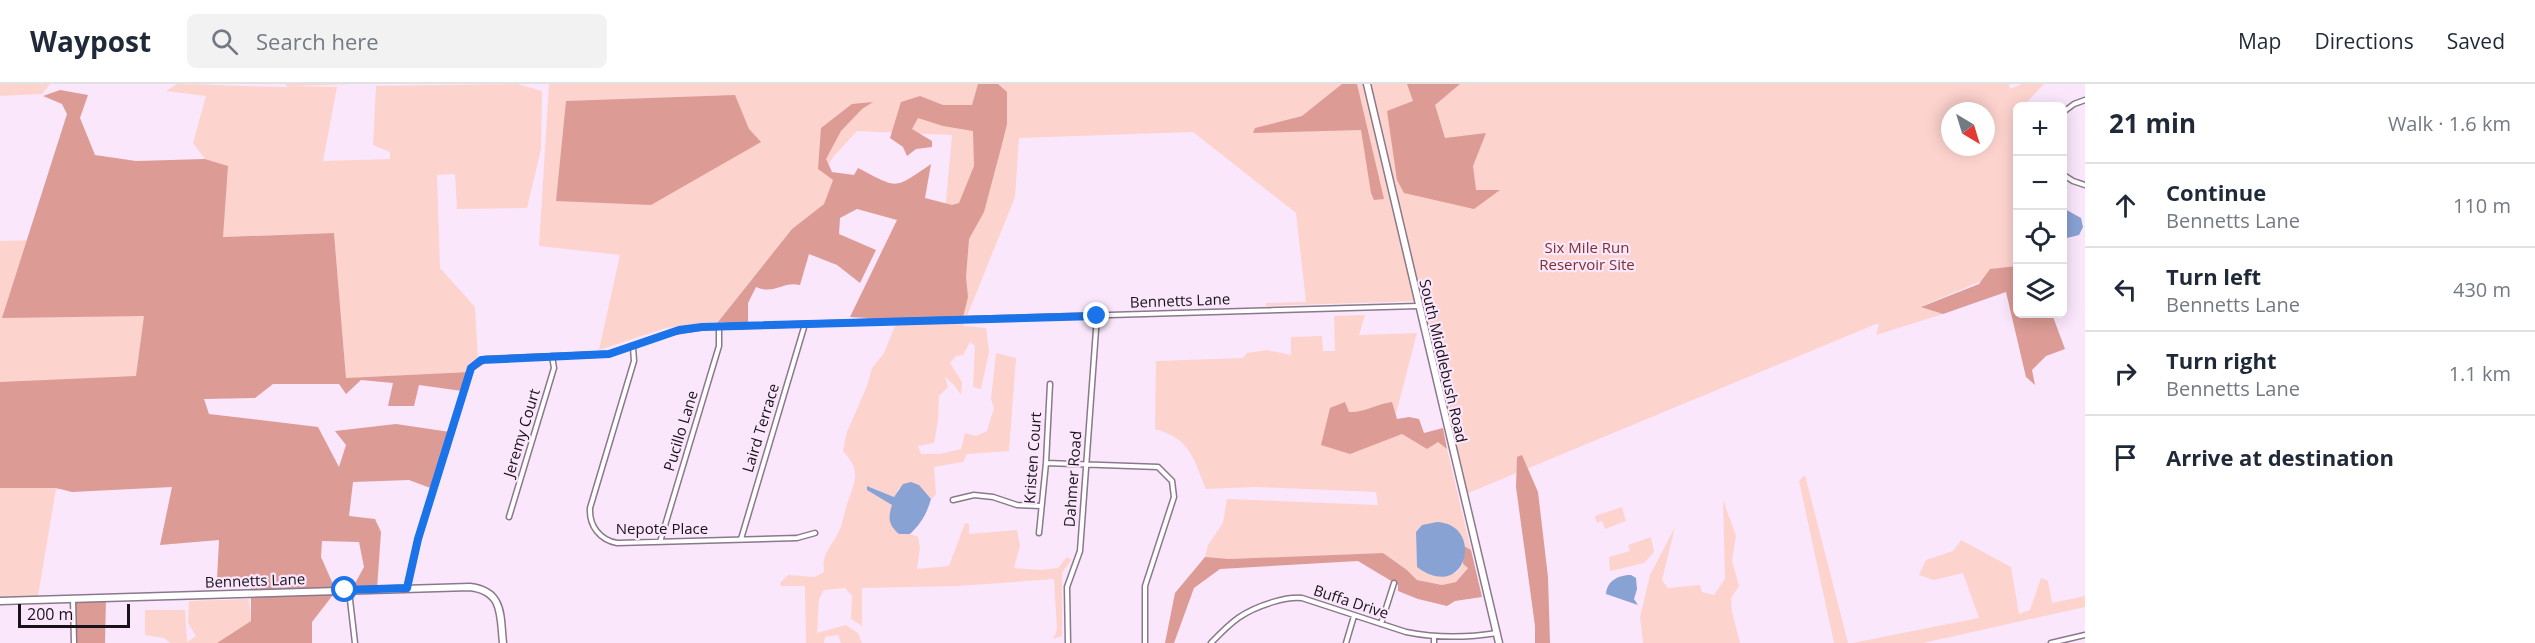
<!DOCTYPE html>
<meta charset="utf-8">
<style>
body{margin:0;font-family:"Open Sans",sans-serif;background:#f2f2f3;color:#1f2937}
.controls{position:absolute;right:18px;top:18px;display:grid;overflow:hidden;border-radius:9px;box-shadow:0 3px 15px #0003}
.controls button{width:54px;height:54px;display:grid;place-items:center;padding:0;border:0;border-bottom:2px solid #e0e1e3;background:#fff;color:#1f2937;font:30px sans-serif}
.compass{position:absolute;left:1941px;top:18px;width:54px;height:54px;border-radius:50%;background:#fff;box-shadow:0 3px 15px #0003;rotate:142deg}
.scale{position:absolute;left:18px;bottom:15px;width:112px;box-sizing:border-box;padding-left:6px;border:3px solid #181219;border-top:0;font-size:16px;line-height:21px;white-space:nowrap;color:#181219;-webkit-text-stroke:4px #fbe7fc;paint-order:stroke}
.stop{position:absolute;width:18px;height:18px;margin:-14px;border:4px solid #1a73e8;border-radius:50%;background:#fff}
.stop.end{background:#1a73e8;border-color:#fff;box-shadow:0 2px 6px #0008}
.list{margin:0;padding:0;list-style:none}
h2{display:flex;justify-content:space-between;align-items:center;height:78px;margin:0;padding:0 24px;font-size:26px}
h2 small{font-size:20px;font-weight:400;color:#747a83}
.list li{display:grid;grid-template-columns:39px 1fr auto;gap:18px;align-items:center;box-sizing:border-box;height:84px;padding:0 24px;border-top:2px solid #e0e1e3}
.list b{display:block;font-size:22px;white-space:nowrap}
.list p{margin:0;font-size:20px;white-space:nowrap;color:#747a83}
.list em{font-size:20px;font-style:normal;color:#747a83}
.icon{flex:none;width:33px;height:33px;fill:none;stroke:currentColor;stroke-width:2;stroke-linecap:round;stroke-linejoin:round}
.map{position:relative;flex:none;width:2085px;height:559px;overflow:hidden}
header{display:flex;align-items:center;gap:36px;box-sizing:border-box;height:84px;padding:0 30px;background:#fff;border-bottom:2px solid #e0e1e3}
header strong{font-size:28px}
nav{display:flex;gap:33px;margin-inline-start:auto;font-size:21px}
.search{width:420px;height:54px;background:#f2f2f3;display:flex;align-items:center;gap:15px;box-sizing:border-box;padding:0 21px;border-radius:9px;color:#747a83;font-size:22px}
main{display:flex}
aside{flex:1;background:#fff}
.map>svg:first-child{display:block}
</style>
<header>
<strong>Waypost</strong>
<div class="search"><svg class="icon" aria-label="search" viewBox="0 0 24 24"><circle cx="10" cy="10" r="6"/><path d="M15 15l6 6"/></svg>Search here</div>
<nav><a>Map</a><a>Directions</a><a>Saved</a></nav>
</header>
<main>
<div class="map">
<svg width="2085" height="559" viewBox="0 0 2085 559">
<rect width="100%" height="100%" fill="#fbe7fc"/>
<path fill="#fdd3ce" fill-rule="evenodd" d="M0,0H50L42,10L0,12Z
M177,0C214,0 250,3 288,3L285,0H352L288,2L337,3L323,77L390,75V68L373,61L376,2L518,0L542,7L541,65L527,124L457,125L455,90L437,91L440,184L475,223L478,276L469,288L346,294L334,149L222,153L228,82L205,75L193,59L206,12L166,7Z
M549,0H2009L2010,5L2022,0H2044L2023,22H2018L2017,182L1922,222L1943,230L1876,251L1879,240H1876L1466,410L1420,217L1266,222V219L1306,218L1296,129L1193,48L1019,54L1015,113L963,242L986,244L989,268L981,305L973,303L975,262L970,258L963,271L956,272L950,279L962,298L961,311L955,302L945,293L948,303L939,312L938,337L934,359L918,362L921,370H939L961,365L965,349L976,352L987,347L994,324L991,315L996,269L1016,274L1009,367L967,370L963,378L934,383L936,410L931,415L929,412L899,404L894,413L868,402L893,421C888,434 888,441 899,450H910L918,453L920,463L917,485L949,482L965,439L969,440V450L1017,446L1020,462L1014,484L1041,486L1058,484L1067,473L1071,476L1062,489V552L1053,555L1057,546L1054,495L958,502L862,504V542L851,535L852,512L845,504L824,506L819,515L817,549L846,541L858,549L862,559H841L838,551L825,553L824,559H806L805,502H781L780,499L788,491L815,493L824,488C821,468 833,462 840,445C843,438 844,430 846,423C854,398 863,389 843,367L847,348L867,302L872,284L884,269L946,117L952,51L857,47L834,72L823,89L833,96L824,120L792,145L718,238L666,244L599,266L620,171L539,162ZM1950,27H1986V63H1950Z
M218,151L173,402L56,405L38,512L0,513V157Z
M1365,231L1359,251L1417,249L1390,353L1402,350L1427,365L1438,357L1447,365L1471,466L1464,462L1463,455L1416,448L1417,483L1441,493L1457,488L1463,480L1468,483L1456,498L1442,501L1417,496L1407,486L1383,469L1230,475L1205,473L1208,461L1223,439L1227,415L1378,421L1376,408L1255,403L1206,405C1193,374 1191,355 1155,345L1156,277L1243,274L1247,269L1267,266L1291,271V253L1322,252L1323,267H1335L1334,232Z
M1805,391L1848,559H1834L1799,397Z
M1723,416L1736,452L1732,477L1739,502L1731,514L1732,528L1740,559H1643L1640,533L1650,491L1675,443L1662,496L1668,504L1700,501L1702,508L1714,511L1725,495Z
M1622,423L1626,437L1605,445L1602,437L1597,439L1595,432Z
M1651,453L1654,468L1644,479L1610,487L1609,473L1630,467L1628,461Z
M1961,456L2011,483L2019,530L2030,526L2041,494L2048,497L2052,519L2085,512V523L1923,559H1852L1979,534L1963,489L1934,496L1919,491L1926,476L1953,467Z
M249,515L251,537L217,559H170L164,554L145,551V526H185L187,558L196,552L188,539L189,517Z"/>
<path fill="#dc9b95" d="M978,0H998L1007,8V40L1001,64L984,128L969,155L966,193L968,213L963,233L903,236L850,233L897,136L857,125L840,134L839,150L876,166L860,199L837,181L809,170L800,201C782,197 775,211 756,203L748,219V240L718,238L792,145L824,120L833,96L818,85L821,44L852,20L873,18L862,25L841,47L826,75L832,88L854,91L858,84C899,105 893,106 931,80L925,114L952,121L959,119L974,82L973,47L943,42L918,34L912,45L932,57V63L916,65L907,72L903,63L890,54L901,18L920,12L943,21H972Z
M1342,0H1357L1384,115L1374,116L1371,109L1361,46L1253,49L1255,44L1302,32Z
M1407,0H1460L1435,21L1445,54L1486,49L1473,82L1476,106H1500L1474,125L1404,109L1397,96L1387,27L1413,17Z
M60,6L88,11L80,34L95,71L136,77L205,75L228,82L223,153L334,149L346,294L469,288L462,307L419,301L414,322H388L393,299L361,296L346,310L339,300H273L255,314L204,315L209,330L318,343L339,383L346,361L335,347L396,340L450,348L433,405L409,396L353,398L349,432L375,435L381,448L377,505L353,503L364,483L359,458L322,457L321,473L336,507L312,538V559H217L251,537V499L208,505L217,496L219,456L160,461L172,403L72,408L56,404H0V298L136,292L144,232L2,234L67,30L62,20L43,12Z
M735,11L749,45L761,58L651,121L556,117L566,17Z
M2017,182L2018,230H2052L2065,265L2046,272L2032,286L2035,301L2026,293L2006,208L1943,230L1921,223L1979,200L1990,185Z
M1345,318L1349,328C1363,329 1377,320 1392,318L1397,335L1409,333L1419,335L1424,349L1443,344L1447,365L1438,358L1427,365L1402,350L1350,370L1321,361L1330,324Z
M1522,371L1538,408L1548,493L1550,559H1535V542L1516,403L1517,373Z
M1464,462L1471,466L1482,513L1455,517L1447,522L1418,515L1398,507V501L1358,477L1220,485L1194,504L1174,559H1165L1175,509L1205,473L1230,475L1383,469L1407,486L1417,496L1442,501L1456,498L1468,484L1463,480Z
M106,514L105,559H73L71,515Z"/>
<path fill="#89a2d4" d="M2063,124L2081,134L2083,143L2079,151L2063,155Z
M911,398L919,401L931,415C927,429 921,440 910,450H899C888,441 888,434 892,421L867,406V402L894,413L903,400Z
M1437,438C1485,440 1467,520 1417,483L1416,448L1422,441Z
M1631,491L1636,494L1637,505L1634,515L1638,521L1606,510C1607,497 1618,491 1631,491Z"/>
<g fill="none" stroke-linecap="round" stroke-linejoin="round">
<defs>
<path id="street" d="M2062,29L2074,20L2085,16
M2062,90L2073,97L2085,101
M633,263L634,277L590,424C589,442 600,456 617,459L797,454L815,449
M1046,379L1158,383L1172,397L1174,413L1145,502V559
M953,416L974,411L993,413L1017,421L1041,422
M509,433L554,284L552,272
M1039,449L1046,379L1050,300
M741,455L805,240
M660,458L719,262V242
M407,504L418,455L471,284L485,275L609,270L673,248L703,243L1418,222
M349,507L355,559
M73,515L74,559
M1381,540L1394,499
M1068,559L1067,503L1080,467L1097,232
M1211,559C1232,537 1243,527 1273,518C1283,515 1292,513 1302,514L1406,548C1436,554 1466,554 1497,549
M1346,559L1354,532
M1434,559V553
M2051,559L2085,551"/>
<path id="secondary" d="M1367,0L1499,559
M0,517L470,503C504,507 500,532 503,559"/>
</defs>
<use href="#street" stroke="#8a788b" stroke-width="7"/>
<use href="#secondary" stroke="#8a788b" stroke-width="9"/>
<use href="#street" stroke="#fff" stroke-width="4"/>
<use href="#secondary" stroke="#fff" stroke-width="6"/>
</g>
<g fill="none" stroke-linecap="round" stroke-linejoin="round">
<path stroke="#1a73e8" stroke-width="8" d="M345,506L407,504L418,455L471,284L481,276L609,270L679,246L702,243L1097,232"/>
</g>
<g text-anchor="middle" stroke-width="4.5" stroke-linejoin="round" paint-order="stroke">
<g font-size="15" fill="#7d302c" stroke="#fbe7fc">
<text x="1587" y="169">Six Mile Run<tspan x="1587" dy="17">Reservoir Site</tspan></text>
</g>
<g font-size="15" fill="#181219" stroke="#fbe7fc">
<text transform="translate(1180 217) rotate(-2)" y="5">Bennetts Lane</text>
<text transform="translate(1443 277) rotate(77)" y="5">South Middlebush Road</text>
<text transform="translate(761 344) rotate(-73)" y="5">Laird Terrace</text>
<text transform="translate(681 347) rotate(-73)" y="5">Pucillo Lane</text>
<text transform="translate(522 349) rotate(-73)" y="5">Jeremy Court</text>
<text transform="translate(1033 374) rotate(-86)" y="5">Kristen Court</text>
<text transform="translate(1073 395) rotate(-86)" y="5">Dahmer Road</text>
<text x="662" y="450">Nepote Place</text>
<text transform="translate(255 497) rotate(-2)" y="5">Bennetts Lane</text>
<text transform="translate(1351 518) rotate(18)" y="5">Buffa Drive</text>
</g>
</g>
</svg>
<div class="controls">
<button>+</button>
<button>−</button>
<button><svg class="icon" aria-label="locate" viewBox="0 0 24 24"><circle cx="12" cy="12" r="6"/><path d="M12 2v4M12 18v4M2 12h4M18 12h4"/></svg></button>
<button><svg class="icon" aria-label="layers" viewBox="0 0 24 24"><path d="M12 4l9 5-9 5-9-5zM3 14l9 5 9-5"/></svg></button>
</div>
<svg class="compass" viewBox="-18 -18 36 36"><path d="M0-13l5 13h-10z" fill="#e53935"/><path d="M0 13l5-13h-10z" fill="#747a83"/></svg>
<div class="scale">200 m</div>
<div class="stop" style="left:345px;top:506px"></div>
<div class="stop end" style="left:1097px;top:232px"></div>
</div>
<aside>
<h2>21 min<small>Walk · 1.6 km</small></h2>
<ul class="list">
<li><svg class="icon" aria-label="ahead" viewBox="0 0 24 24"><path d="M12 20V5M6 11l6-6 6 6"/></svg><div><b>Continue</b><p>Bennetts Lane</p></div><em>110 m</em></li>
<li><svg class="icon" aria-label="left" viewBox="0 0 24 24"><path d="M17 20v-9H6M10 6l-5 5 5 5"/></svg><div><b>Turn left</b><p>Bennetts Lane</p></div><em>430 m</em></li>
<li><svg class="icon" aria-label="right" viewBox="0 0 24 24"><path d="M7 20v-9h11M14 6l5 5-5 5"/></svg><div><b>Turn right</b><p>Bennetts Lane</p></div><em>1.1 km</em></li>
<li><svg class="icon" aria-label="arrive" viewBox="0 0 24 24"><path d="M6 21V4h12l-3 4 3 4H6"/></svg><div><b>Arrive at destination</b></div></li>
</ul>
</aside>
</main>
